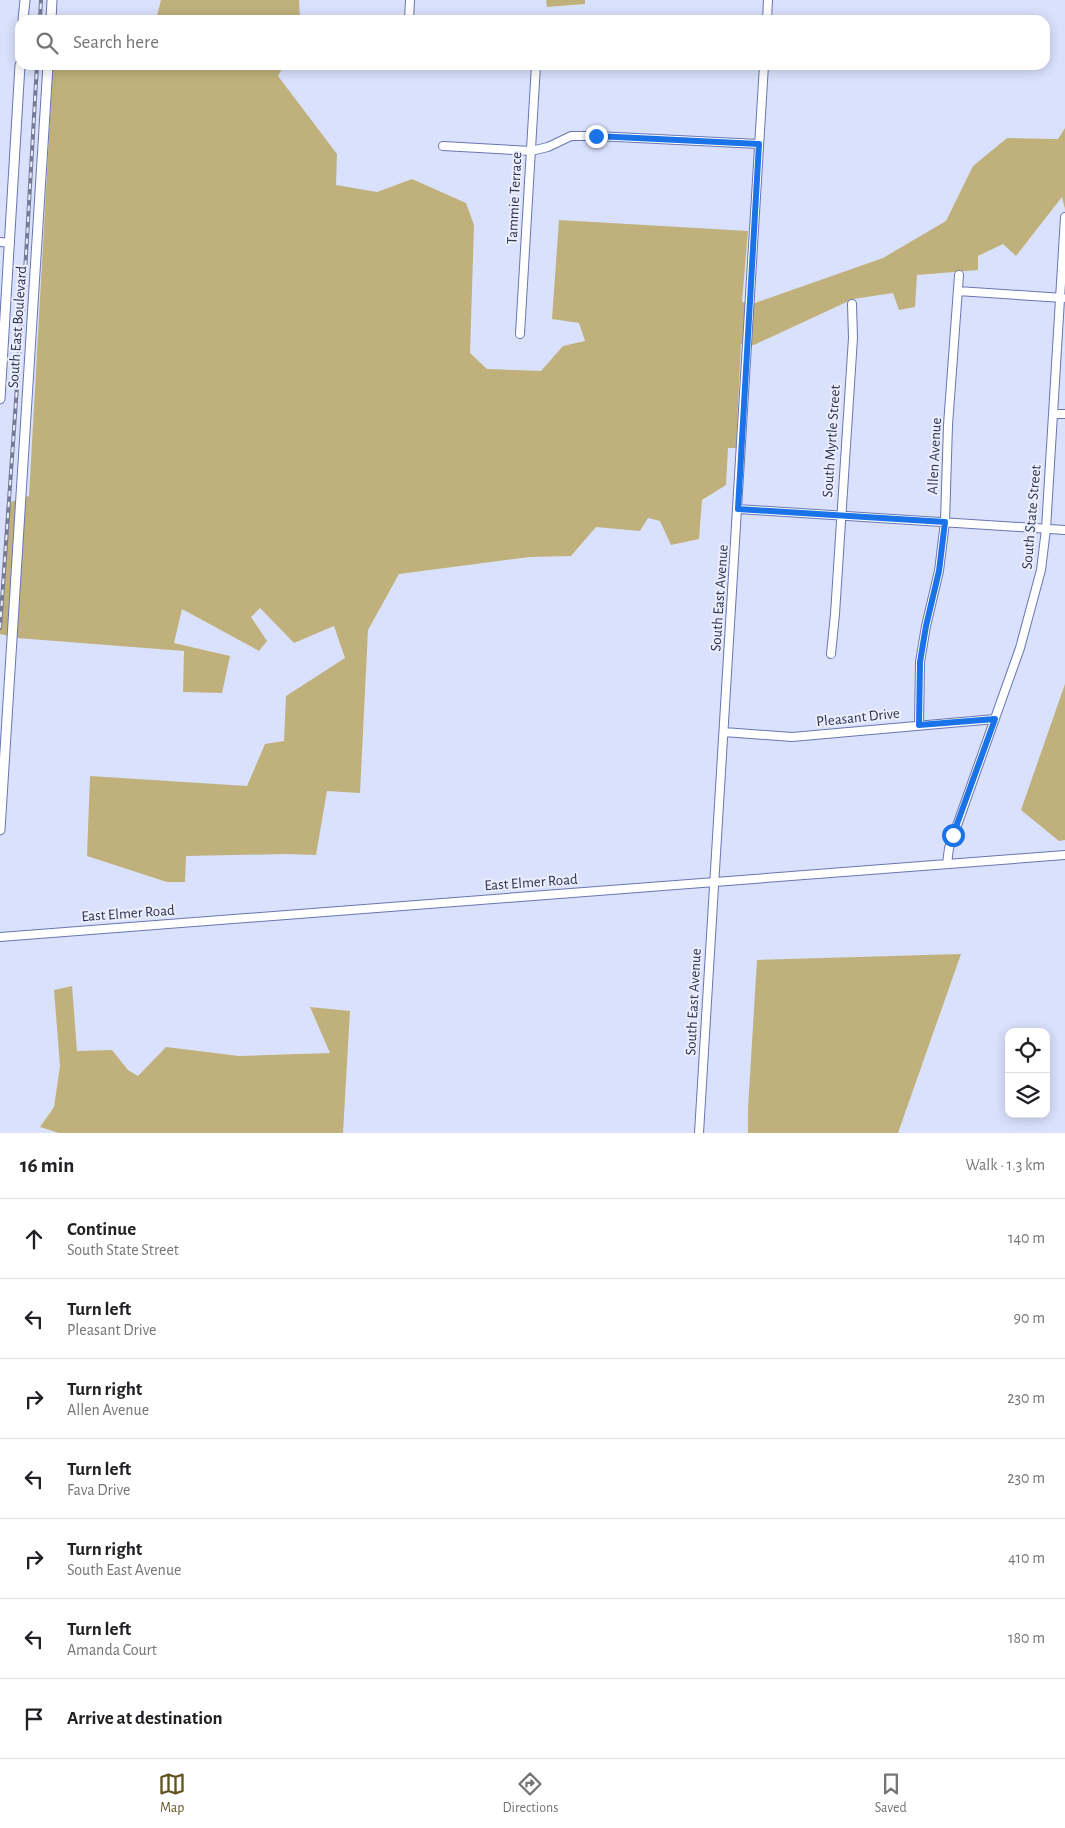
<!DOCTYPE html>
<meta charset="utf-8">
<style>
body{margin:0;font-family:"Alegreya Sans",sans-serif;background:#f2f2f2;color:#202124}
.controls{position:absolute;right:15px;bottom:15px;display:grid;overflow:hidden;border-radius:10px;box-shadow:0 2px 12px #0003}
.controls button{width:45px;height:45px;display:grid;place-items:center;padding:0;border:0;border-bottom:1px solid #e0e0e0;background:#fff;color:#202124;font:25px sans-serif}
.stop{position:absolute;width:15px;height:15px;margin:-11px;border:4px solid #1a73e8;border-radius:50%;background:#fff}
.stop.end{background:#1a73e8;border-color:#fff;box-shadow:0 1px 5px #0008}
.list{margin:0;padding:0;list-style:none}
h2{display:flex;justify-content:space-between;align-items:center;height:65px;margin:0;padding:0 20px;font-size:21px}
h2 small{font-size:16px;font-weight:400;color:#757577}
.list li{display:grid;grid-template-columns:32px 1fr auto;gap:15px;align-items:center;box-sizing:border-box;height:80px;padding:0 20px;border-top:1px solid #e0e0e0}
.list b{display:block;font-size:19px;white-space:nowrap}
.list p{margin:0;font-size:16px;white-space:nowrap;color:#757577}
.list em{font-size:16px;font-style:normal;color:#757577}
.icon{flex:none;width:28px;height:28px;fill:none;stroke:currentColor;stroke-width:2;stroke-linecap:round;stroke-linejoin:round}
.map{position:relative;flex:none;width:1065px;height:1133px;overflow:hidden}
.search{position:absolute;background:#fff;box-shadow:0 2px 12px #0003;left:15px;right:15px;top:15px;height:55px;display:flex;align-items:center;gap:12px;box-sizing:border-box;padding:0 18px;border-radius:15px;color:#757577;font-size:19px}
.sheet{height:625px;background:#fff}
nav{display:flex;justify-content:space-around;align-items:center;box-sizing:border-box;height:70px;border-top:1px solid #e0e0e0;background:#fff;font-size:14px;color:#757577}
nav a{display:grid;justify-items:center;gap:2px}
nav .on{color:#625421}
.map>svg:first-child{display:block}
</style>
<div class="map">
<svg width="1065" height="1133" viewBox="0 0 1065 1133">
<rect width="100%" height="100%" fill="#dae1fc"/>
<path fill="#c0b17c" d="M161,0H299L300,20H156Z
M546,0H585V4L547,7Z
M53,65H284L278,76L337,154L336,185L377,192L412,179L466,203L474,225L470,353L487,369L541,371L563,346L585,341L579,323L552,319L559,220L748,231L742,302L755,303L883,258L946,221L973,166L1007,138L1058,139L1065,128V209L1062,197L1016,256L1003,244L978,256V270L917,275L915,307L899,310L893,293L853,299L754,345L741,344L736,448H728L726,485L702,500L699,539L671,545L660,521L648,518L640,531L596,527L571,556L530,557L399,574L368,630L360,793L327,791L316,855L285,854L186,856L185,882H167L87,856L90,776L247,786L265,744L284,741L286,696L345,658L334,626L294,643L260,608L251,617L267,641L259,651L182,609L174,643L230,656L222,693L183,692L184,651L17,638L0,634V608L7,503L29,496Z
M1065,684V840L1059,841L1021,810Z
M961,954L898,1133H748V1108L757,960Z
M72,986L77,1051L112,1050L128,1070L138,1076L166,1047L239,1056L330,1053L310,1007L350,1011L343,1133H59L40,1127L54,1107L60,1066L54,990Z"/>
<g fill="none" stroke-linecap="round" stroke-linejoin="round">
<defs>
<path id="minor" d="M409,20L410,0
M767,20L768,0
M443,146L531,151L548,147L571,136H596L759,144
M0,242L10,243
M958,291L1063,298
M520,334L536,65
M1053,414H1065
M738,509L1065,530
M831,654L835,614L853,338L852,304
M919,725L920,662L926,626L939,571L945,522L948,425L959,275
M724,732L792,737L995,719
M947,864L949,848L1020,648L1041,570L1046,529L1065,217
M0,937L1065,855
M699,1133L764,65"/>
<path id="major" d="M23,20L25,0
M51,20L52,0
M0,399L20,65
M0,830L48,65"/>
</defs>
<use href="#minor" stroke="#6976b2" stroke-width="10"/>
<use href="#major" stroke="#6976b2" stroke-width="11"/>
<use href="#minor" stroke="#fff" stroke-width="8"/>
<use href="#major" stroke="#fff" stroke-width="9"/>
<defs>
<path id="rail" d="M40,20L41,0
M0,628L25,273L37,65"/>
</defs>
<use href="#rail" stroke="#757a95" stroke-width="4"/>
<use href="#rail" stroke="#ebeffd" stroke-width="2" stroke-dasharray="5.5" stroke-linecap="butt"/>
</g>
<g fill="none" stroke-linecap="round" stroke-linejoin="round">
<path stroke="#1a73e8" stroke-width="6" d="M596,136L759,144L738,509L945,522L939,571L926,626L920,662L919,725L995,719L953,835"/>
</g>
<g text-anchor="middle" stroke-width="4" stroke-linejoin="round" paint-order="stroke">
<g font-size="15" fill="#2d324d" stroke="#ebeffd">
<text transform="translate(514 198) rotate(-87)" y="5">Tammie Terrace</text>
<text transform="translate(17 327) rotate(-86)" y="5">South East Boulevard</text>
<text transform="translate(831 441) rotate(-86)" y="5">South Myrtle Street</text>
<text transform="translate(934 456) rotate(-87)" y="5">Allen Avenue</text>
<text transform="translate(1031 517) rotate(-85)" y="5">South State Street</text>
<text transform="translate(719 598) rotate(-86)" y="5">South East Avenue</text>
<text transform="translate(858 717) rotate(-6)" y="5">Pleasant Drive</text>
<text transform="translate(531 882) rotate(-4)" y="5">East Elmer Road</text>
<text transform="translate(128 913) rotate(-4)" y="5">East Elmer Road</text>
<text transform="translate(693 1002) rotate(-87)" y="5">South East Avenue</text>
</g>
</g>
</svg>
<div class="controls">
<button><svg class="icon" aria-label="locate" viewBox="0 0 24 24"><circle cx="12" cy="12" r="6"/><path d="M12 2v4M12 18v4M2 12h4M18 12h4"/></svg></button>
<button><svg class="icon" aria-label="layers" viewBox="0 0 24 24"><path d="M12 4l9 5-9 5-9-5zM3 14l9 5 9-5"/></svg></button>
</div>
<div class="stop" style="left:953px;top:835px"></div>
<div class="stop end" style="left:596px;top:136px"></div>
<div class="search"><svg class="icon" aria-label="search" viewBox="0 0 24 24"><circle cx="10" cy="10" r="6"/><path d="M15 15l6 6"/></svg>Search here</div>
</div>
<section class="sheet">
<h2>16 min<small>Walk · 1.3 km</small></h2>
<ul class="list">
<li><svg class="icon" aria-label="ahead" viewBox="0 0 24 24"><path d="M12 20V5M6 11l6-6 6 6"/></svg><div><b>Continue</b><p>South State Street</p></div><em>140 m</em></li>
<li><svg class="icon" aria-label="left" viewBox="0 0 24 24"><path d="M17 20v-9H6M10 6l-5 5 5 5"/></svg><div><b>Turn left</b><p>Pleasant Drive</p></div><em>90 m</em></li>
<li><svg class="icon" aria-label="right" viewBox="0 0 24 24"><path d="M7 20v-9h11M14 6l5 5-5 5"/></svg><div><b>Turn right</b><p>Allen Avenue</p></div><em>230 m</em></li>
<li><svg class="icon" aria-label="left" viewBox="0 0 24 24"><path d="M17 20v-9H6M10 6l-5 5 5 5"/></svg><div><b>Turn left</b><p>Fava Drive</p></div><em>230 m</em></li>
<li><svg class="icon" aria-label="right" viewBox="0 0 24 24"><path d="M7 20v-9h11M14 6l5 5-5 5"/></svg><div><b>Turn right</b><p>South East Avenue</p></div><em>410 m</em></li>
<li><svg class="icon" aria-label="left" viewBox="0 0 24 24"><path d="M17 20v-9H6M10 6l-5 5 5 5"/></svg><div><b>Turn left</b><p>Amanda Court</p></div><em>180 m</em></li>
<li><svg class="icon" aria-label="arrive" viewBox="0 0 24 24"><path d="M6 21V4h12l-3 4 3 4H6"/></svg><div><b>Arrive at destination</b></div></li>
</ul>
</section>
<nav>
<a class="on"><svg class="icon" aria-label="map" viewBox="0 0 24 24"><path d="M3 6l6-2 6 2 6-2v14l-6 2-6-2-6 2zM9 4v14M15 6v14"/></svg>Map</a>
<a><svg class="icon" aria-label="directions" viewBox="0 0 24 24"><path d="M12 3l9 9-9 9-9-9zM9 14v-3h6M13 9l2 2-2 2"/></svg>Directions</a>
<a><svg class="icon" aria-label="saved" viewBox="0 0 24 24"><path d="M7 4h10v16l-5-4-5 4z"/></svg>Saved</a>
</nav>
